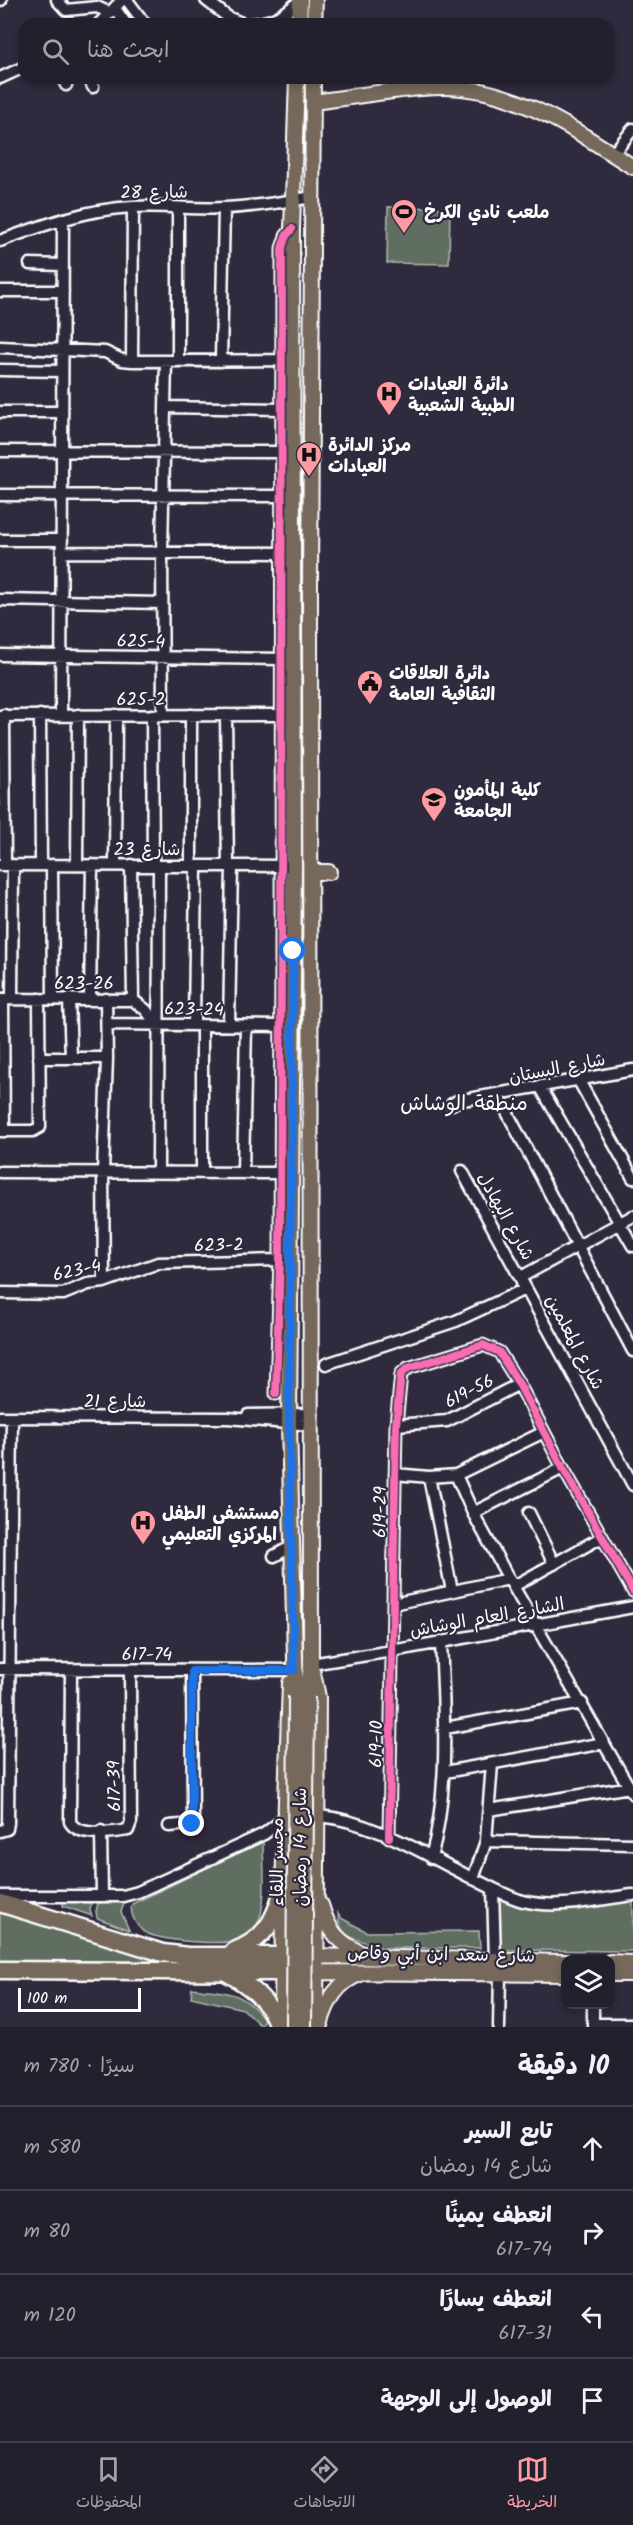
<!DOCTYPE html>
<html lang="ar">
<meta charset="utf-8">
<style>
body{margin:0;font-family:Kalam,"Playpen Sans Arabic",sans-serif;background:#2f2d3a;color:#f1f3f6;direction:rtl}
.controls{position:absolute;right:18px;bottom:18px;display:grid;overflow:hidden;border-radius:12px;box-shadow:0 3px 9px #0003}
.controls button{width:54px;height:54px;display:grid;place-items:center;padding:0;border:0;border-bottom:2px solid #403e4a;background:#23202e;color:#f1f3f6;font:30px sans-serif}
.scale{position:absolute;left:18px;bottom:15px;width:123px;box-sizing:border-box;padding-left:6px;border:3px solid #fff;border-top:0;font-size:16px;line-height:21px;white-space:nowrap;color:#fff;-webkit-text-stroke:4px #2f2a3d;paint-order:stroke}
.stop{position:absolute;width:18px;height:18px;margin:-14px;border:4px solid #1a73e8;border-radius:50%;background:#fff}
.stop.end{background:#1a73e8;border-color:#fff;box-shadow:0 2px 6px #0008}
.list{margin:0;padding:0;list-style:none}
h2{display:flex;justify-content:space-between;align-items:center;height:78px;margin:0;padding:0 24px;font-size:26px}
h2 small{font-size:20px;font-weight:400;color:#a3a3aa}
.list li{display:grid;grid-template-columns:39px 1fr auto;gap:18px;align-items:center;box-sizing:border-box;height:84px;padding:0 24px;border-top:2px solid #403e4a}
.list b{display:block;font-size:22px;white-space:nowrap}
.list p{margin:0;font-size:20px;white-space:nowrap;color:#a3a3aa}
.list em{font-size:20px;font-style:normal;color:#a3a3aa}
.icon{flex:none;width:33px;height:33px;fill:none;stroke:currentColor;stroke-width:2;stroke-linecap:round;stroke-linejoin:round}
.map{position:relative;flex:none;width:633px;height:2027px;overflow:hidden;direction:ltr}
.search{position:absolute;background:#23202e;box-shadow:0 3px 9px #0003;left:18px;right:18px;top:18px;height:66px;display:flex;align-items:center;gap:15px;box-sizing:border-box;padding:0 21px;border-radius:18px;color:#a3a3aa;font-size:22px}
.sheet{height:414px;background:#23202e}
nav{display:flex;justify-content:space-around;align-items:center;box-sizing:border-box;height:84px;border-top:2px solid #403e4a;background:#23202e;font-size:16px;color:#a3a3aa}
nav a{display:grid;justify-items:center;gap:3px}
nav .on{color:#ff9aa2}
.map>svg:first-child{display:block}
</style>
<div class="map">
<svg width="633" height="2027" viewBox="0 0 633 2027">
<rect width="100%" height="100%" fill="#2f2a3d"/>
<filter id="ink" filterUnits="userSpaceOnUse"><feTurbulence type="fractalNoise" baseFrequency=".0167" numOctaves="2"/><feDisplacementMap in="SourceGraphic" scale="12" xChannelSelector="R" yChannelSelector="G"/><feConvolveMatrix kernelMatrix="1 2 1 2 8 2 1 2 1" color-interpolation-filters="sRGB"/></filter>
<g filter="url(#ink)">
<path fill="#616e62" stroke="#b0b6b0" stroke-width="1.5" d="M388,207L450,208L449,264L387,263Z
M263,1841C263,1864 267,1900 259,1920C257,1927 251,1934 245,1938C226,1947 168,1941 148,1934C138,1930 129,1915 132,1904Z
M501,1899L519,1906L535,1908L633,1900V1951L500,1950L498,1947V1902Z
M63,1901L91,1903L90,1911L92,1916L63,1906Z
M125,1901L121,1912L129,1930L97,1918L96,1911L98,1903Z
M0,1911H1L172,1964L0,1963Z
M338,1913L341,1918L367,1932L479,1931L480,1948H382C363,1939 338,1942 338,1913Z
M192,1988C226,1993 241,1989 264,2019L261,2026L243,2009L191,1997Z"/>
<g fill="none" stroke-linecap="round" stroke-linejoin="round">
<defs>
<path id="minor" d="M0,0H1
M57,0L66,10L97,7L110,13
M127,0L145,24
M206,0L229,18L244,24
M115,8L126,24
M99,24L122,0
M251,24C272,22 285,15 300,0
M0,78L24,67
M63,78L66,85
M89,78L93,87
M613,154L633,129
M178,208V361
M0,241C43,225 87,209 133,207C164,205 195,210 225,208C255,207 283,202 312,197
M30,264L63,265
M0,291H63
M0,347L105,352L122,360L132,361L283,360
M132,361L133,207
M221,361L224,208
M0,370L62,371
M165,407L282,409
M0,412H62
M0,451L282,452
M0,495L282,496
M0,540H62
M62,552L282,553
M0,600L162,603
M0,655L282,659
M4,715L5,865
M40,715L41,865
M61,715L63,219
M152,715L153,866
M163,715L162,551L166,361
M191,715V866
M226,715L228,866
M0,716L282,715
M0,865L288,866
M52,865L53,999
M77,865L78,715
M115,865L116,715
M131,865L133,1000
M0,999L133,1000L146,1010L157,1025
M3,999L4,1131
M12,999L13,865
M69,999L71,1058
M90,999L92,865
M107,1024L281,1026
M194,1025L196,866
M202,1025V1173
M229,1025L232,866
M39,1058H107
M579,1081L633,1178
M541,1088L633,1246
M498,1095L633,1351
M452,1104L457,1101L633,1070
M0,1131H33L40,1127L39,999
M462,1171L633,1485
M0,1172L280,1173
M158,1173L159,866
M243,1173L246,1026
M521,1277L633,1216
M104,1282L103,1173L107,1058L106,999
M0,1293L63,1294L88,1284L104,1282L158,1263L280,1260
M326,1364L456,1321L523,1290L522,1281
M276,1394L280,1260L281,952L282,248L286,236L292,229
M248,1415L311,1414
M0,1417L228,1418L311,1425
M396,1425L447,1421L519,1384
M395,1474L429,1477L456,1475L544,1432
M456,1475L473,1513L509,1579L633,1794
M429,1477L452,1591
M473,1513L563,1468
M529,1513L554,1564
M274,1556L291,1547
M514,1586L602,1537
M393,1604L509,1579
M311,1664L392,1651L633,1607
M0,1669L294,1670
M71,1670L70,1822C78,1837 112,1833 128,1830L131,1822L130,1671
M445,1728L582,1703
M445,1772L604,1743
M489,1810L630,1787
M319,1816C373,1821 424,1854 472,1878C488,1886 505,1896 523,1901C558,1910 598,1899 633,1895
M169,1826L192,1824L193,1819L192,1671
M0,1831L7,1829L8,1823L12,1418
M101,1831L102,1896
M389,1837L396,1425L401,1374L408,1368L483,1345L499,1352L519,1384L563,1468L633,1591
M486,1841L633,1844
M431,1858C450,1787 444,1714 441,1641
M473,1879L486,1841L492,1764
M493,1889L495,1960
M0,1896H123L138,1892L264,1834L285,1818
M593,2024H633
M499,2027L500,1973
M593,2027V2004"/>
<path id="major" d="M299,24L300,0
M314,24L315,0
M313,102C355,97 398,88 441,87C513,86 575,130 633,167
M311,872H329
M313,1673L318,1697L316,2027
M296,1696L289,1424L294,866L292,229L297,78
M307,1697L311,1667L310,585L313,78
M321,1905C329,1933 339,1943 365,1955
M311,1956L566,1962
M610,1962L633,1963
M311,1972L566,1974
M610,1974H633
M320,2025C327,2001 337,1981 363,1973
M282,2027L283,1889L290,1683"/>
<path id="highway" d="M0,1903L163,1953L188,1956H283
M232,1952C264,1940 275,1922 283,1889
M0,1970L283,1972
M224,1971C248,1984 270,2000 278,2027"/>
</defs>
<use href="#minor" stroke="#fff" stroke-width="15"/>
<use href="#major" stroke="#fff" stroke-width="18"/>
<use href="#highway" stroke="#fff" stroke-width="21"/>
<use href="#minor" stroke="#2f2a3d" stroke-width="10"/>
<use href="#major" stroke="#76695c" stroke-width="14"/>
<use href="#highway" stroke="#76695c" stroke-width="16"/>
<defs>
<path id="major-bridge" d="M294,2027L296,1696
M304,2027L307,1697"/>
</defs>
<use href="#major-bridge" stroke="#fff" stroke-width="18" stroke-linecap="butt"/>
<use href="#major-bridge" stroke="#76695c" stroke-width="14"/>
<defs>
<path id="cycleway" d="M276,1394L280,1260L281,952L282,248L286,236L292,229
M389,1837L396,1425L401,1374L408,1368L483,1345L499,1352L519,1384L563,1468L633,1591"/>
</defs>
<use href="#cycleway" stroke="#2f2a3d" stroke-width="11"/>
<use href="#cycleway" stroke="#f96db3" stroke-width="8"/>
</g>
</g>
<g fill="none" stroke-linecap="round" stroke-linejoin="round" filter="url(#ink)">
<path stroke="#1a73e8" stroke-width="8" d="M192,1824V1671L294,1670L289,1424L293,951"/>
</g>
<defs>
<symbol id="stadium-pin" viewBox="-11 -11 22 30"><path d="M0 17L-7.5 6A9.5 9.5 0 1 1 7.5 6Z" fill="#ff9aa2" stroke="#2f2a3d"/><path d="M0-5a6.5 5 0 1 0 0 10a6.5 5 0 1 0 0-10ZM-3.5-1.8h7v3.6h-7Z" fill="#111"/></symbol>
<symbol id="hospital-pin" viewBox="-11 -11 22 30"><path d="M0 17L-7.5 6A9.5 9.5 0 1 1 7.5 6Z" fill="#ff9aa2" stroke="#2f2a3d"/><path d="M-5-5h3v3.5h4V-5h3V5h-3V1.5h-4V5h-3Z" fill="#111"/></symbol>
<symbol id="civic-pin" viewBox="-11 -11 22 30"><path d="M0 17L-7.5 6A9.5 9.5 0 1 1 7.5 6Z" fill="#ff9aa2" stroke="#2f2a3d"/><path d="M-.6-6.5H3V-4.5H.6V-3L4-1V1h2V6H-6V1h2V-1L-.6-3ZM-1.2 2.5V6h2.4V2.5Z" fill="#111"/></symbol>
<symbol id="school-pin" viewBox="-11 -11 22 30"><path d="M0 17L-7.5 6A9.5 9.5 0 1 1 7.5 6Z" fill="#ff9aa2" stroke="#2f2a3d"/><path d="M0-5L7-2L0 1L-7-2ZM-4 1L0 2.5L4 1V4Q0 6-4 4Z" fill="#111"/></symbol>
</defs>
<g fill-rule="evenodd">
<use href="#stadium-pin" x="389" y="197" width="30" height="40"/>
<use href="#hospital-pin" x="374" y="379" width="30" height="40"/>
<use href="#hospital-pin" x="294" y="440" width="30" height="40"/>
<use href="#civic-pin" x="355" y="668" width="30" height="40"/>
<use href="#school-pin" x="419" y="785" width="30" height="40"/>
<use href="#hospital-pin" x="128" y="1508" width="30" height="40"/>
</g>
<g text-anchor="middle" stroke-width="4.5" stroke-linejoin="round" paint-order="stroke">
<g font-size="18" fill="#fff" stroke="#2f2a3d">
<text transform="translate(154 192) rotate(-1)" y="6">شارع 28</text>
<text transform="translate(141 641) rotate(1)" y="6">625-4</text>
<text x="141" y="705">625-2</text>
<text x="147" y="855">شارع 23</text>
<text x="84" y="989">623-26</text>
<text transform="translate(194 1009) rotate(1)" y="6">623-24</text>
<text transform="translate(557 1068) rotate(-11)" y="6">شارع البستان</text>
<text transform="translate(506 1216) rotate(61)" y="6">شارع البهادل</text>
<text transform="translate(219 1245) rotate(-1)" y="6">623-2</text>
<text transform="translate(77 1270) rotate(-12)" y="6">623-4</text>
<text transform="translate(575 1342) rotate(62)" y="6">شارع المعلمين</text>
<text transform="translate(469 1391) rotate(-27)" y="6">619-56</text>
<text x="115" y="1407">شارع 21</text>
<text transform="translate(380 1512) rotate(-89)" y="6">619-29</text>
<text transform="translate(487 1617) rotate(-10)" y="6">الشارع العام الوشاش</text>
<text x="147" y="1660">617-74</text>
<text transform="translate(376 1744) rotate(-89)" y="6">619-10</text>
<text transform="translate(114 1786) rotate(-91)" y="6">617-39</text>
<text transform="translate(300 1847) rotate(-90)" y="6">شارع 14 رمضان</text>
<text transform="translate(277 1862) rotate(-90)" y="6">مجسر اللقاء</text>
<text transform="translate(441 1954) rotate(1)" y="6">شارع سعد ابن أبي وقاص</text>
</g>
<g font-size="18" font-weight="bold" fill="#fff" stroke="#2f2a3d" text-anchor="start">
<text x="424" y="218">ملعب نادي الكرخ</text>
<text x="408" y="390">دائرة العيادات<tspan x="408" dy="21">الطبية الشعبية</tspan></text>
<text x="328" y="451">مركز الدائرة<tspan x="328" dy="21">العيادات</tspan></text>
<text x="389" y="679">دائرة العلاقات<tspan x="389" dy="21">الثقافية العامة</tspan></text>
<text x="454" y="796">كلية المأمون<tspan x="454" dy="21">الجامعة</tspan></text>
<text x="162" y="1519">مستشفى الطفل<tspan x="162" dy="21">المركزي التعليمي</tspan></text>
</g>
<g font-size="21" fill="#fff" stroke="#2f2a3d">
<text x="464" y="1110">منطقة الوشاش</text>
</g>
</g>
</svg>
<div class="controls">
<button><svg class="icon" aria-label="layers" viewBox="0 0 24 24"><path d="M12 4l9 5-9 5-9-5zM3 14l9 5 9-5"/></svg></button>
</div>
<div class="scale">100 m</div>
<div class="stop" style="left:293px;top:951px"></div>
<div class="stop end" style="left:192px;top:1824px"></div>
<div class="search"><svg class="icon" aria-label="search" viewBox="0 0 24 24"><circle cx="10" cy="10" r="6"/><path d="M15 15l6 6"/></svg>ابحث هنا</div>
</div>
<section class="sheet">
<h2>10 دقيقة<small>سيرًا · 780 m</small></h2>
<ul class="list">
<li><svg class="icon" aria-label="ahead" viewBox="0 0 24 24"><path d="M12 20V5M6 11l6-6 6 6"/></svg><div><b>تابع السير</b><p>شارع 14 رمضان</p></div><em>580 m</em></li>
<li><svg class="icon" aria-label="right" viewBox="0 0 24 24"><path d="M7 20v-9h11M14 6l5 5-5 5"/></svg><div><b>انعطف يمينًا</b><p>617-74</p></div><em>80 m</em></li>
<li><svg class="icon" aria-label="left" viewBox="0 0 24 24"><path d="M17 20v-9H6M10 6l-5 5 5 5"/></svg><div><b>انعطف يسارًا</b><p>617-31</p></div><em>120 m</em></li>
<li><svg class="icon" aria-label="arrive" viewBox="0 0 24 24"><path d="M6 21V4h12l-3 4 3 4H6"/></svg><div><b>الوصول إلى الوجهة</b></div></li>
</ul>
</section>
<nav>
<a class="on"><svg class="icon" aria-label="map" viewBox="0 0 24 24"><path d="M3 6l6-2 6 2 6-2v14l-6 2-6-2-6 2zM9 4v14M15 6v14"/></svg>الخريطة</a>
<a><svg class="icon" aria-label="directions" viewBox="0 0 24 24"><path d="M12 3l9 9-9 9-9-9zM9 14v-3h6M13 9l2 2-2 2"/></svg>الاتجاهات</a>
<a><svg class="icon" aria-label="saved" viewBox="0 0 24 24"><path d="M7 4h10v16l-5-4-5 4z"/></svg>المحفوظات</a>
</nav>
